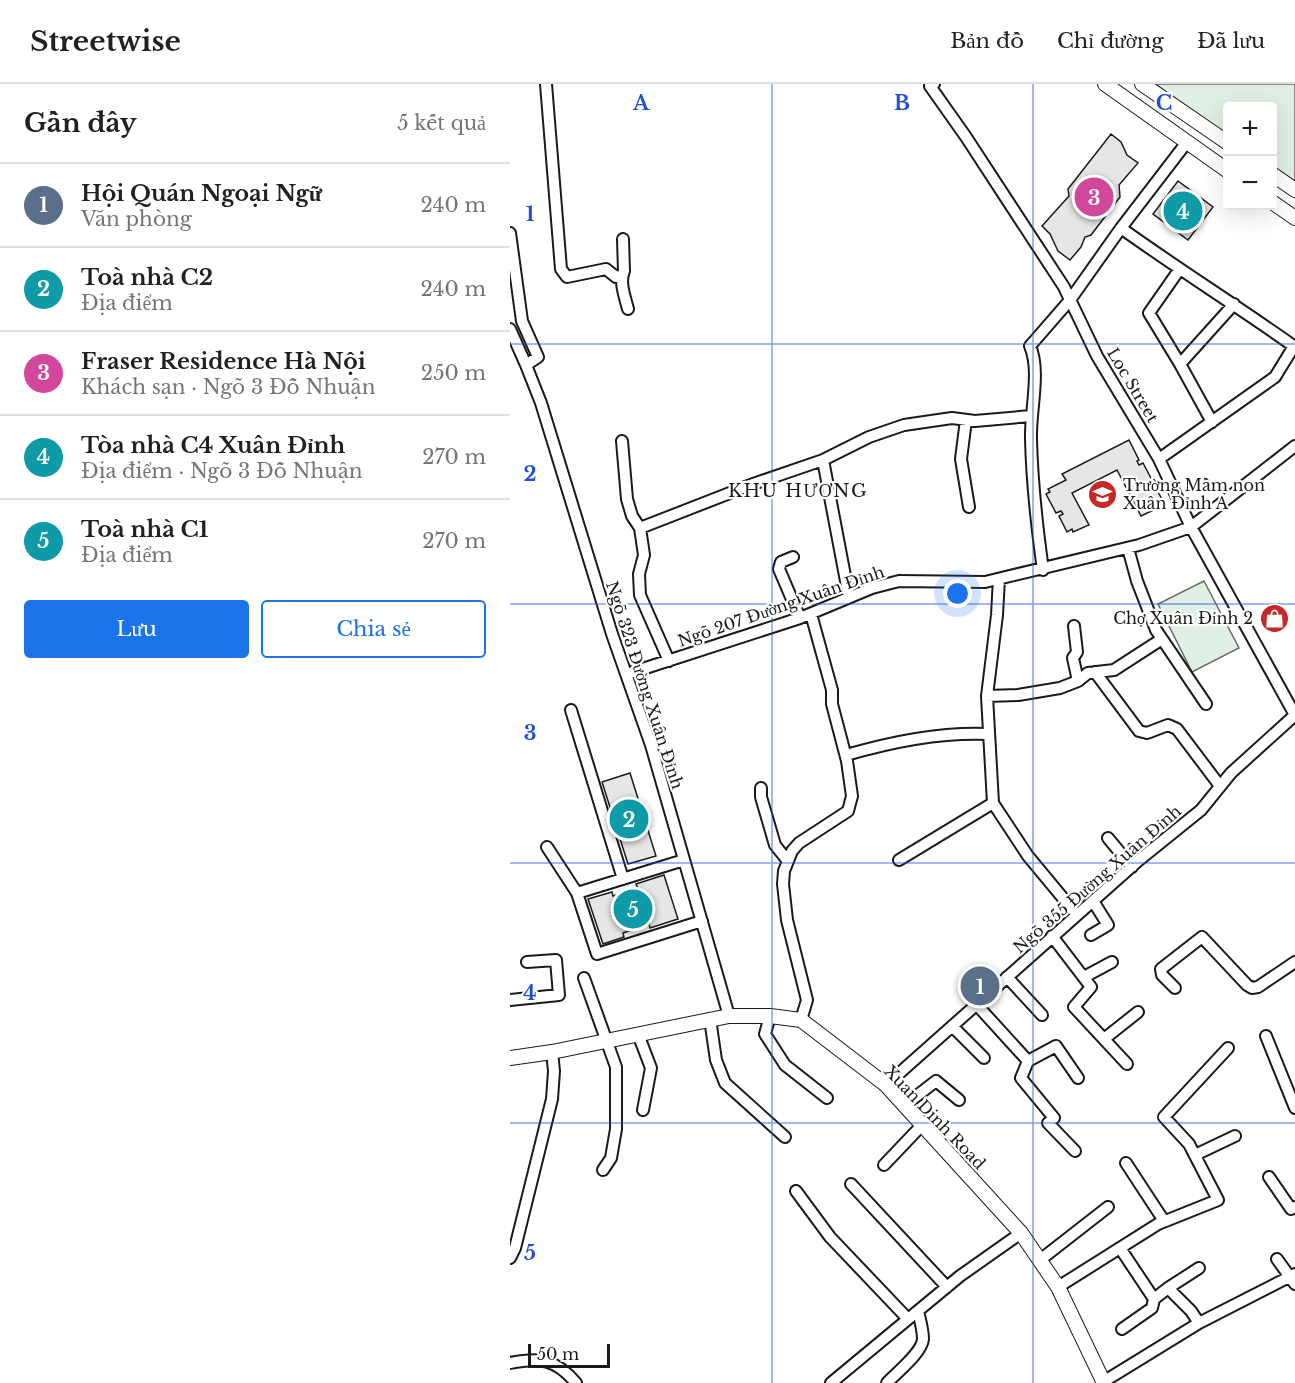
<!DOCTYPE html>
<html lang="vi">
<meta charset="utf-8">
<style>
body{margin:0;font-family:"Libre Baskerville",serif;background:#f2f2f2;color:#202124}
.controls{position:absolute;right:18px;top:18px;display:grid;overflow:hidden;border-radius:6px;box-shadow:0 6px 24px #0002}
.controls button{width:54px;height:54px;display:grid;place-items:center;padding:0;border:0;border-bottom:2px solid #e0e0e0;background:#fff;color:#202124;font:30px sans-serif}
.scale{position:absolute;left:18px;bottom:15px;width:82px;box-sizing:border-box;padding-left:6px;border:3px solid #1a1a1a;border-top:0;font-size:16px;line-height:21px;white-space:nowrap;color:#1a1a1a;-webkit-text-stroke:4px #fff;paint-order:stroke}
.you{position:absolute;left:448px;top:510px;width:21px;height:21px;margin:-15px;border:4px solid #fff;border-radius:50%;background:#1a73e8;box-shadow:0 0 0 9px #1a73e833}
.badge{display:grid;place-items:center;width:39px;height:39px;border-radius:50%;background:#1a73e8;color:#fff;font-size:20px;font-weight:700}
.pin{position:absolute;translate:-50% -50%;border:3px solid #fff;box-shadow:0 2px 6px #0006}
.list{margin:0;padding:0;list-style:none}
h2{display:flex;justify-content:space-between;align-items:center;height:78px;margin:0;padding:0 24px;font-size:26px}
h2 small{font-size:20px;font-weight:400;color:#757577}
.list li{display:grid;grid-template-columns:39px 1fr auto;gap:18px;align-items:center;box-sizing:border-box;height:84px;padding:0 24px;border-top:2px solid #e0e0e0}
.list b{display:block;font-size:22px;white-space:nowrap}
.list p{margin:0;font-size:20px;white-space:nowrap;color:#757577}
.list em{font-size:20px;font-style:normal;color:#757577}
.actions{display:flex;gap:12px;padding:18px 24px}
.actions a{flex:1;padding:14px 0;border:2px solid #1a73e8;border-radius:6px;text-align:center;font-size:21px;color:#1a73e8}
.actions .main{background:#1a73e8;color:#fff}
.map{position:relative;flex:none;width:785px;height:1299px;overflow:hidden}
header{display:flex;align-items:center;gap:36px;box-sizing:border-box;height:84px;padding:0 30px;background:#fff;border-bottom:2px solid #e0e0e0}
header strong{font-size:28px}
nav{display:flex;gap:33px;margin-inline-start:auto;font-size:21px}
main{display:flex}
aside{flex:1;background:#fff}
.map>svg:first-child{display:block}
</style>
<header>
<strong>Streetwise</strong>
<nav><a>Bản đồ</a><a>Chỉ đường</a><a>Đã lưu</a></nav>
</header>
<main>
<aside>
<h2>Gần đây<small>5 kết quả</small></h2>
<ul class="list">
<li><span class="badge" style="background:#5c6f8a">1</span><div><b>Hội Quán Ngoại Ngữ</b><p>Văn phòng</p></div><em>240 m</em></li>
<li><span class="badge" style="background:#0f9aa8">2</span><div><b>Toà nhà C2</b><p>Địa điểm</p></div><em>240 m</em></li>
<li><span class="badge" style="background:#d1479c">3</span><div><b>Fraser Residence Hà Nội</b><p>Khách sạn · Ngõ 3 Đỗ Nhuận</p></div><em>250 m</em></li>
<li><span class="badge" style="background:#0f9aa8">4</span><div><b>Tòa nhà C4 Xuân Đỉnh</b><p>Địa điểm · Ngõ 3 Đỗ Nhuận</p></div><em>270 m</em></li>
<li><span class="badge" style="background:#0f9aa8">5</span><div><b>Toà nhà C1</b><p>Địa điểm</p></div><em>270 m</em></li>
</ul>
<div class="actions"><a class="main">Lưu</a><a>Chia sẻ</a></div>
</aside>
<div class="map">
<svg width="785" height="1299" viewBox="0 0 785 1299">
<rect width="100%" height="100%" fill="#fff"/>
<path fill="#e0efe3" stroke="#6a6a6a" stroke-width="1.5" d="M645,0H785V98L763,82L762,22H718L717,51Z
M694,497L729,564L682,588L648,520Z"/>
<path fill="#e6e6e6" stroke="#1a1a1a" stroke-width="1.5" d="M601,50L611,58L617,71L628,79L609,101L610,113L581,151L575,153L571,163L560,176L548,167L540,150L532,142L559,112L558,105Z
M668,97L703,123L678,156L643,130Z
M619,356L629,376L627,377L629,381L633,379L642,396L637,398L639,401L643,399L653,417L648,419L650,423L631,432L607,386L562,409L579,441L563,448L562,445L557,448L549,432L553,430L551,427L546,429L536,410L540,408L538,405L556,396L552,390Z
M120,689L146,772L118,780L92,698Z
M154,791L168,835L140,844L139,840L113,849L114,853L93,860L78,815L102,808L103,812L128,805L126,800Z"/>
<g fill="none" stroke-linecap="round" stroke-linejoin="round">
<defs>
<path id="street" d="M36,0L51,185L57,193L96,185L106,193L112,192
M424,0L420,2L456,53L554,203L587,272L649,375L681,443L785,631
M611,144C668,185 727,222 785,263
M0,149L12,237L28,273L16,281L31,319L102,550L141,661L219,932
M113,155L114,187C109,198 115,213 118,225
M669,186L639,229L670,280L702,338
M0,245L16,281
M670,280L724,220
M456,336L451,375L459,423
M112,357L117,415L122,432L130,444L134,471L129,490L130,511L159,577
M649,375L765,293L784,262
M313,376L339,513
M130,444L243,400L313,376L359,353L394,341L442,334L465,337L521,332
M618,464L627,497L646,546L696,620
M283,473L271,478L269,485L290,534
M533,486C527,443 522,399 521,355C520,327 531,287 520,262L560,216L611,144L677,58
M489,495L487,531L477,612L483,719L518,772L567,831
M564,542L567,568L563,574L568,597
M585,588L629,647L637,649L658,641L667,645L710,702
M117,590L290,534L362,504L389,497L475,498L629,461L681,443L785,362
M477,612L508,611L550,604L568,597L578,589L604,586L652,555
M61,626L113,795
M336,671C382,658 429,648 478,650
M251,704V713L265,761L277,776
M598,754L622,783
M37,763L67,809L87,870L192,837
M389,776L483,719
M67,809L174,776
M581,851L598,841L583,817
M542,852L581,903L564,923L617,980
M497,893L532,931
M574,893L602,878
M74,894L106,983V1045L101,1074L93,1086
M665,904L652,891L651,885L692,853L737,901L742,904L748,903L785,878
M0,916L49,911L46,876L17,878
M466,920L518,977
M260,932L255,950L275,981L317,1014
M200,935L206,976L215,999L275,1053
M291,936L297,916L277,836L273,800L274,787L282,767L289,759L338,727L342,712L337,677L322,620V606L301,530
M442,942L474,974
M128,950L141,984L133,1026
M756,952L785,1024
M594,955L628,928
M376,1001L629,776L691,726L721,689L785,631
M395,1021L426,997L449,1016
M565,1067L538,1039L544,1034L511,994L518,977L546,962L568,994
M685,1071L725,1052
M616,1079L654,1137
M374,1081L413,1040
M759,1093L781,1125L785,1123
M341,1100L437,1203
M286,1107L320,1153L398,1235
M610,1164L644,1215
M0,1174L5,1164L42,1015L44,987L42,968
M767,1175L785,1200
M530,1176L598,1123
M548,1203L648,1140L708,1116L679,1060L654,1033L718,964
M658,1204L681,1227L689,1239
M612,1245L642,1224L644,1215L658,1204L689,1184
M0,1279C30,1273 46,1275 66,1299
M593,1298L689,1239L785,1190
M321,1299L450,1192L511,1149
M377,1299C386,1289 412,1269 413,1255C413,1246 410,1236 408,1227"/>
<path id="secondary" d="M595,0L718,87
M632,0L718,59
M762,90L785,106
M762,118L785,134
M0,974L42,968L219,932H260L291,936L376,1001L511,1149L548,1203L594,1299"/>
</defs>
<use href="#street" stroke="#1a1a1a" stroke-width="14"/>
<use href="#secondary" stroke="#1a1a1a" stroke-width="16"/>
<use href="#street" stroke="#fff" stroke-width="10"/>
<use href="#secondary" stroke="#fff" stroke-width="14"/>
</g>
<path fill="none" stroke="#1d4ed8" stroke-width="1.5" stroke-opacity="0.55" d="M262,0V1299M523,0V1299M0,260H785M0,520H785M0,779H785M0,1039H785"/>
<defs>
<symbol id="school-disc" viewBox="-11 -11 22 22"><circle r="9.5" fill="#c62828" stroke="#fff"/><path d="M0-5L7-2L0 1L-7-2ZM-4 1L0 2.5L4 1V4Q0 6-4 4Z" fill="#fff"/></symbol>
<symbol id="shop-disc" viewBox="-11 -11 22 22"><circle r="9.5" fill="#c62828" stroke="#fff"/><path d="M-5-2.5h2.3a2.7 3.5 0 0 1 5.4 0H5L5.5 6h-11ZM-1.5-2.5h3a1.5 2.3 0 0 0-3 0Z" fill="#fff"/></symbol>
</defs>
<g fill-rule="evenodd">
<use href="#school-disc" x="576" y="394" width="33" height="33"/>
<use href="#shop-disc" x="748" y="518" width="33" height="33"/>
</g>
<g text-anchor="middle" stroke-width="4.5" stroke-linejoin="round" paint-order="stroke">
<g font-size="16" fill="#1a1a1a" stroke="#fff">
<text transform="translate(623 301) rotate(59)" y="6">Loc Street</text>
<text transform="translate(271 522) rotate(-19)" y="6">Ngõ 207 Đường Xuân Đỉnh</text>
<text transform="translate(135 601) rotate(72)" y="6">Ngõ 323 Đường Xuân Đỉnh</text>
<text transform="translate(587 795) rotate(-41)" y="6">Ngõ 355 Đường Xuân Đỉnh</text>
<text transform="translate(425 1033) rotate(46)" y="6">Xuan Dinh Road</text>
</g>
<g font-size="16" fill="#1a1a1a" stroke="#fff" text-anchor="start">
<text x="613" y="407">Trường Mầm non<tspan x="613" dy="18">Xuân Đỉnh A</tspan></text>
<text x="743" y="540" text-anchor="end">Chợ Xuân Đỉnh 2</text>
</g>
<g font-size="18" letter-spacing="1.5" fill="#1a1a1a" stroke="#fff">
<text x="288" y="413">KHU HƯƠNG</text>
</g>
</g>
<g font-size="20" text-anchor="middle" font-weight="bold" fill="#1d4ed8" stroke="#fff" stroke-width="4.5" stroke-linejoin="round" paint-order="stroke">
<text x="131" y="26">A</text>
<text x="392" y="26">B</text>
<text x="654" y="26">C</text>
<text x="20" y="137">1</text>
<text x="20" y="397">2</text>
<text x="20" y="656">3</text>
<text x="20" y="916">4</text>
<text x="20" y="1176">5</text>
</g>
</svg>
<div class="controls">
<button>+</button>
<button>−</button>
</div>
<div class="scale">50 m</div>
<div class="you"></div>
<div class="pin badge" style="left:470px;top:902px;background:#5c6f8a">1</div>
<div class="pin badge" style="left:119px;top:735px;background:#0f9aa8">2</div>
<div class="pin badge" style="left:584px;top:113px;background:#d1479c">3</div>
<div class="pin badge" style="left:673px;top:127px;background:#0f9aa8">4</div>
<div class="pin badge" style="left:123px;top:825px;background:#0f9aa8">5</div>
</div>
</main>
